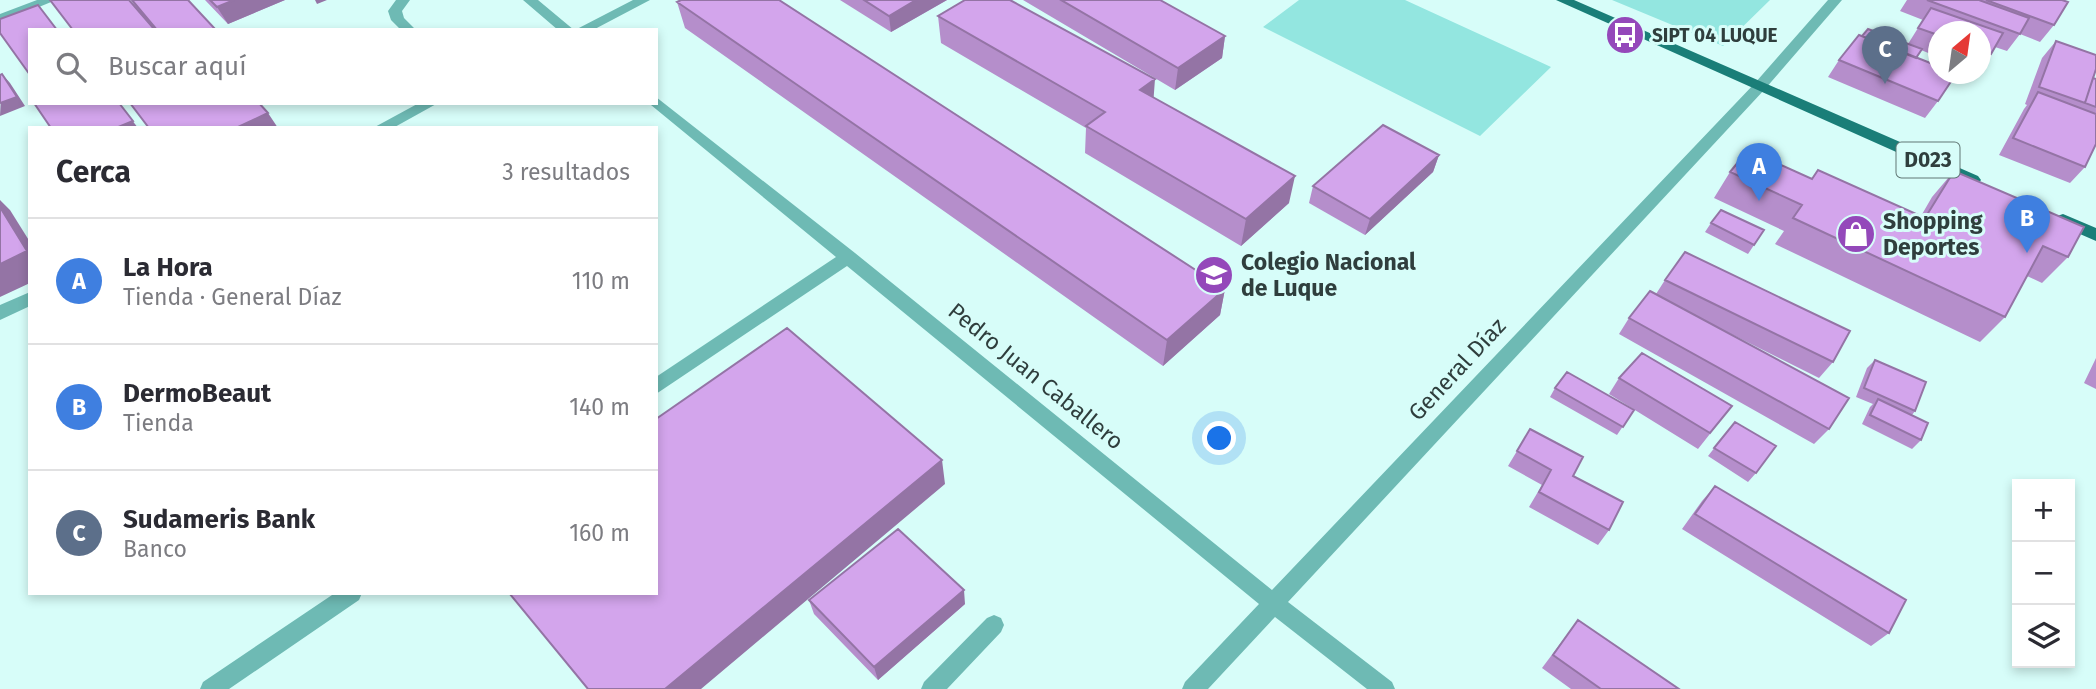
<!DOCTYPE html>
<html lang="es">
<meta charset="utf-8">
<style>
body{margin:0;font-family:"Fira Sans",sans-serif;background:#f7f7f7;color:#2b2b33}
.controls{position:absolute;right:21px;bottom:21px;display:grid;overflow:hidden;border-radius:0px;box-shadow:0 4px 10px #0003}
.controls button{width:63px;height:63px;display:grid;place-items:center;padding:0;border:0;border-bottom:2px solid #e1e1e2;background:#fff;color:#2b2b33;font:35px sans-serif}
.compass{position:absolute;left:1928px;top:21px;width:63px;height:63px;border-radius:50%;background:#fff;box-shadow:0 4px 10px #0003;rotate:29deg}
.you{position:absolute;left:1220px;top:439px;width:24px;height:24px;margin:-18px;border:5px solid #fff;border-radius:50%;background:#1a73e8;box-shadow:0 0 0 10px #1a73e833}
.badge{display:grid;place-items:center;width:46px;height:46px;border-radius:50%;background:#db2777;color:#fff;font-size:23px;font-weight:700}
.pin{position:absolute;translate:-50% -58px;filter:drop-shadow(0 2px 4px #0008)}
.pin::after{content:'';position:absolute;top:37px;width:24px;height:21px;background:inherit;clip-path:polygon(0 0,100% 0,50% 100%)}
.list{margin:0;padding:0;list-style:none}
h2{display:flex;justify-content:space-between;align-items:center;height:91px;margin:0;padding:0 28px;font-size:30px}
h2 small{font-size:23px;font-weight:400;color:#7c7c81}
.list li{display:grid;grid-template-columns:46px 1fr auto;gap:21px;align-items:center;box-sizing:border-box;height:126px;padding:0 28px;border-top:2px solid #e1e1e2}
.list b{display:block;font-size:26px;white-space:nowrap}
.list p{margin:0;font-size:23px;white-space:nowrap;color:#7c7c81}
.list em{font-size:23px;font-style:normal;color:#7c7c81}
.icon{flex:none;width:38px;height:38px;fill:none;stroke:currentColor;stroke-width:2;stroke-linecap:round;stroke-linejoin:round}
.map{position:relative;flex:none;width:2096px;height:689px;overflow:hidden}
.search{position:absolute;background:#fff;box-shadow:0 4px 10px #0003;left:28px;top:28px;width:630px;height:77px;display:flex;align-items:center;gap:18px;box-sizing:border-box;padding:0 24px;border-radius:0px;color:#7c7c81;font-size:26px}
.panel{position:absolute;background:#fff;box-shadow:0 4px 10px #0003;left:28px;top:126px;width:630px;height:469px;border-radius:0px}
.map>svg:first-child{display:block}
</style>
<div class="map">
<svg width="2096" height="689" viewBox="0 0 2096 689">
<rect width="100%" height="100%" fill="#d7fdf9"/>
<path fill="#93e6e0" d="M1299,0H1405L1551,67L1480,136L1263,27Z
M1612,0H1770L1723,46Z"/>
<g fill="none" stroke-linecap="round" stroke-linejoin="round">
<path fill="#6ebab4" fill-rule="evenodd" d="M396,0H410L402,11L404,18L416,30H401L391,20L388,11Z
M994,615L1001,618L1004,625L1001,632L947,689H921L924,682L987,618Z"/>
<path fill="#6ebab4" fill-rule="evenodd" d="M37,0H56L0,23V14Z
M523,0H538L574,30H558Z
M633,0H650L593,30H575Z
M1828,0H1842L1765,89L1288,602L1392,682L1395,689H1367L1275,617L1208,689H1182L1185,682L1259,604L847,266L656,394V377L836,257L651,105L650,103H656V97L855,253L1272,590L1755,83Z
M419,103H438L393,128H373Z
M30,292V306L0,320V305Z
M335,593H362L359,600L229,689H200L203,682Z"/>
<path fill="#1a7e78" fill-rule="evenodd" d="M1556,0H1574L1978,176L1981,180L1978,184H1968Z
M2063,214L2096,228V241L2057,224L2055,220L2057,216Z"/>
</g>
<path fill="#b58ecb" d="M131,0L216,30H73L139,12Z
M205,0H285L228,24Z
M840,0H947L891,32Z
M1023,0H1160L1225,36L1222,58L1175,90Z
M1907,0H2062L2054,25L2040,42L2020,34L2007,51L1995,47L1991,54L1980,68V32H1938V57L1921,50L1916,58L1938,101L1925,118L1828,77L1839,60L1862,36L1908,44L1923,20L1900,11Z
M677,2L1225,289L1220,315L1163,366L685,28Z
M938,16L1153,98L1289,203L1241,246L1085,153L1086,128L941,43Z
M2056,41L2093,78L2096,79V144L2085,167L2070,183L1999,155L2024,109L2027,105L2025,104L2042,58Z
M1439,155L1433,172L1365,235L1309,203L1313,186Z
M1954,171L2068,257L2042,283L2027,276L2005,317L1980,342L1775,244L1784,231L1714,198L1730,172L1812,179L1921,216L1932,197Z
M1711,223L1764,230L1748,254L1705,232Z
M1665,280L1833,362L1819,378L1717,327L1829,429L1814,444L1619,334L1629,318L1656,294Z
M2096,358V389L2084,383Z
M1875,360L1915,411L1912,415L1921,440L1912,449L1862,424L1870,407L1873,404L1856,397L1867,368Z
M1619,378L1732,406L1698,449L1609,394Z
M1555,388L1634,410L1617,435L1550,397Z
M1735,422L1756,473L1748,482L1708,456Z
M1517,451L1573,476L1609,530L1598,545L1529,507L1542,485L1508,466Z
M1715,486L1889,633L1871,646L1682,529L1702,501Z
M809,600L965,604L878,680L814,614Z
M1578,620L1679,689H1571L1542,668Z"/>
<path fill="#9474a5" d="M234,0H285L228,24L217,7Z
M315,0H327L317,4Z
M916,0H947L891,32L889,16Z
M1225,36L1222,58L1175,90L1178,68Z
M2,74L10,83L25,106L0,116Z
M1155,79L1153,106L1140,90Z
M119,103L138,128H116Z
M268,113L278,128H236Z
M1439,155L1433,172L1365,235L1370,219Z
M1295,176L1289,203L1241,246L1246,219Z
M0,200L10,210L30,242V283L0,297Z
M1225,289L1220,315L1163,366L1167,340Z
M942,460L945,484L701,689H665Z
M964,590L965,604L878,680L874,667Z"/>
<path fill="#d3a5ec" stroke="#9474a5" stroke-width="2" d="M50,0H129L155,30H73Z
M132,0H188L216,30H157Z
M210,0H234L217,7Z
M681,0H779L1225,289L1167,340L677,2Z
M864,0H916L889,16Z
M965,0H1010L1155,79L1140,90L1295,176L1246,219L1086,126L1105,112L938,16Z
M1061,0H1160L1225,36L1178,68Z
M1927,0H1979L2029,18L2020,34Z
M1986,0H2062L2068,2L2054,25Z
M38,5L57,30H30V75L0,33V19Z
M1931,8L2003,33L1991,54L1980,51V32H1938V35L1918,28Z
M1868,29L1922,49L1916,58L1862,36Z
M1859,35L1938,66V74H1956L1938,101L1839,60Z
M2056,41L2096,55V69L2085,103L2039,87Z
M2,74L17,97L0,103V75Z
M2093,78L2096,79V107L2085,103Z
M2038,92L2096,114V144L2085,167L2013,138Z
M34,103H119L133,121L116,128H51Z
M130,103H259L268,113L236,128H149Z
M1383,125L1439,155L1370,219L1313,186Z
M1748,150L1812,179L1818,170L1925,218L1954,171L2084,227L2068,257L2043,246L2005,317L1793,218L1802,205L1730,172Z
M0,207L27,251L0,264Z
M1721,210L1764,230L1754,245L1711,223Z
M1685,252L1850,331L1833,362L1665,280Z
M1650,291L1849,398L1829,429L1629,318Z
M787,328L942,460L665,689H588L509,593H656V419Z
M1642,353L1732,406L1710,433L1619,378Z
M1875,360L1926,382L1915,411L1864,388Z
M1567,372L1634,410L1623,427L1555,388Z
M1878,399L1928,423L1921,440L1870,415Z
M1735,422L1776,446L1756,473L1714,448Z
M1530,429L1583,457L1573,476L1623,502L1609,530L1539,492L1551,470L1517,451Z
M1715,486L1906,600L1889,633L1695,514Z
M898,529L964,590L874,667L809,600Z
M1578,620L1679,689H1601L1553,655Z"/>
<defs>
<symbol id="bus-disc" viewBox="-11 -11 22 22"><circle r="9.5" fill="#9448ba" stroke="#d7fdf9"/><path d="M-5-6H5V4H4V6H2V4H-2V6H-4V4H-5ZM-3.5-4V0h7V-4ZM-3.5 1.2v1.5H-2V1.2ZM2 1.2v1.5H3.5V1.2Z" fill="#fff"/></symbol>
<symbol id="shop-disc" viewBox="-11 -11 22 22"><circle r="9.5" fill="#9448ba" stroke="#d7fdf9"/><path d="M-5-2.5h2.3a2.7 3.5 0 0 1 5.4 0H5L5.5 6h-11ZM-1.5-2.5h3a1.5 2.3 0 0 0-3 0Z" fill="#fff"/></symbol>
<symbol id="school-disc" viewBox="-11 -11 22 22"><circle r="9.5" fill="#9448ba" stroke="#d7fdf9"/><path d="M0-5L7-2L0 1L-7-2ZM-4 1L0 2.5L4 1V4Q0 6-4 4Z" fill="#fff"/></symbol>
</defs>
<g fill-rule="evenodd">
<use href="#bus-disc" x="1603" y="13" width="44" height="44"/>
<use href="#shop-disc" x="1834" y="212" width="44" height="44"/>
<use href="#school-disc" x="1192" y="253" width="44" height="44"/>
</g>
<g text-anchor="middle" stroke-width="6" stroke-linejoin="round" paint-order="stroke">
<g font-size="19" font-weight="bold" fill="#2f3e3d" stroke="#d7fdf9" text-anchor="start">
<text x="1652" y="42">SIPT 04 LUQUE</text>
</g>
<rect fill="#d7fdf9" stroke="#617775" stroke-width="2" x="1896.5" y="142.5" width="63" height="35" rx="5"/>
<g font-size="21" font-weight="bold" fill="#2f3e3d">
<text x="1928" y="167">D023</text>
</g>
<g font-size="23" font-weight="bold" fill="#2f3e3d" stroke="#d7fdf9" text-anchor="start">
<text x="1883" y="229">Shopping<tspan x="1883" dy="26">Deportes</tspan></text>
<text x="1241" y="270">Colegio Nacional<tspan x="1241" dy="26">de Luque</tspan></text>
</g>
<g font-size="23" fill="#2f3e3d" stroke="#d7fdf9">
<text transform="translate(1457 369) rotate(-47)" y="8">General Díaz</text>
<text transform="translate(1036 376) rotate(39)" y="8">Pedro Juan Caballero</text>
</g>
</g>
</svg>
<div class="controls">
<button>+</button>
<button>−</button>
<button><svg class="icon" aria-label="layers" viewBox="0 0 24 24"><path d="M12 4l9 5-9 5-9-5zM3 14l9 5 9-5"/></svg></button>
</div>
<svg class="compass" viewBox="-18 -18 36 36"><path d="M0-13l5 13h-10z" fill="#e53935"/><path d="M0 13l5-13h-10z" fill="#7c7c81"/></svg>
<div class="you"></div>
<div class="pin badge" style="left:1759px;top:201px;background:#3f7fe0">A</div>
<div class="pin badge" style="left:2027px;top:253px;background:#3f7fe0">B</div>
<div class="pin badge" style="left:1885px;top:84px;background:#5c6f8a">C</div>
<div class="search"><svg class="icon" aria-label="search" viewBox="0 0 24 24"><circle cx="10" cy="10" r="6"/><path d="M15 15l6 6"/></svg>Buscar aquí</div>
<section class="panel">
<h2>Cerca<small>3 resultados</small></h2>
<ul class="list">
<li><span class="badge" style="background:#3f7fe0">A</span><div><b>La Hora</b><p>Tienda · General Díaz</p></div><em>110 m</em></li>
<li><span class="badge" style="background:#3f7fe0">B</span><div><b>DermoBeaut</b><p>Tienda</p></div><em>140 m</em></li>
<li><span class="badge" style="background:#5c6f8a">C</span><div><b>Sudameris Bank</b><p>Banco</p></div><em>160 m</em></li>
</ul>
</section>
</div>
